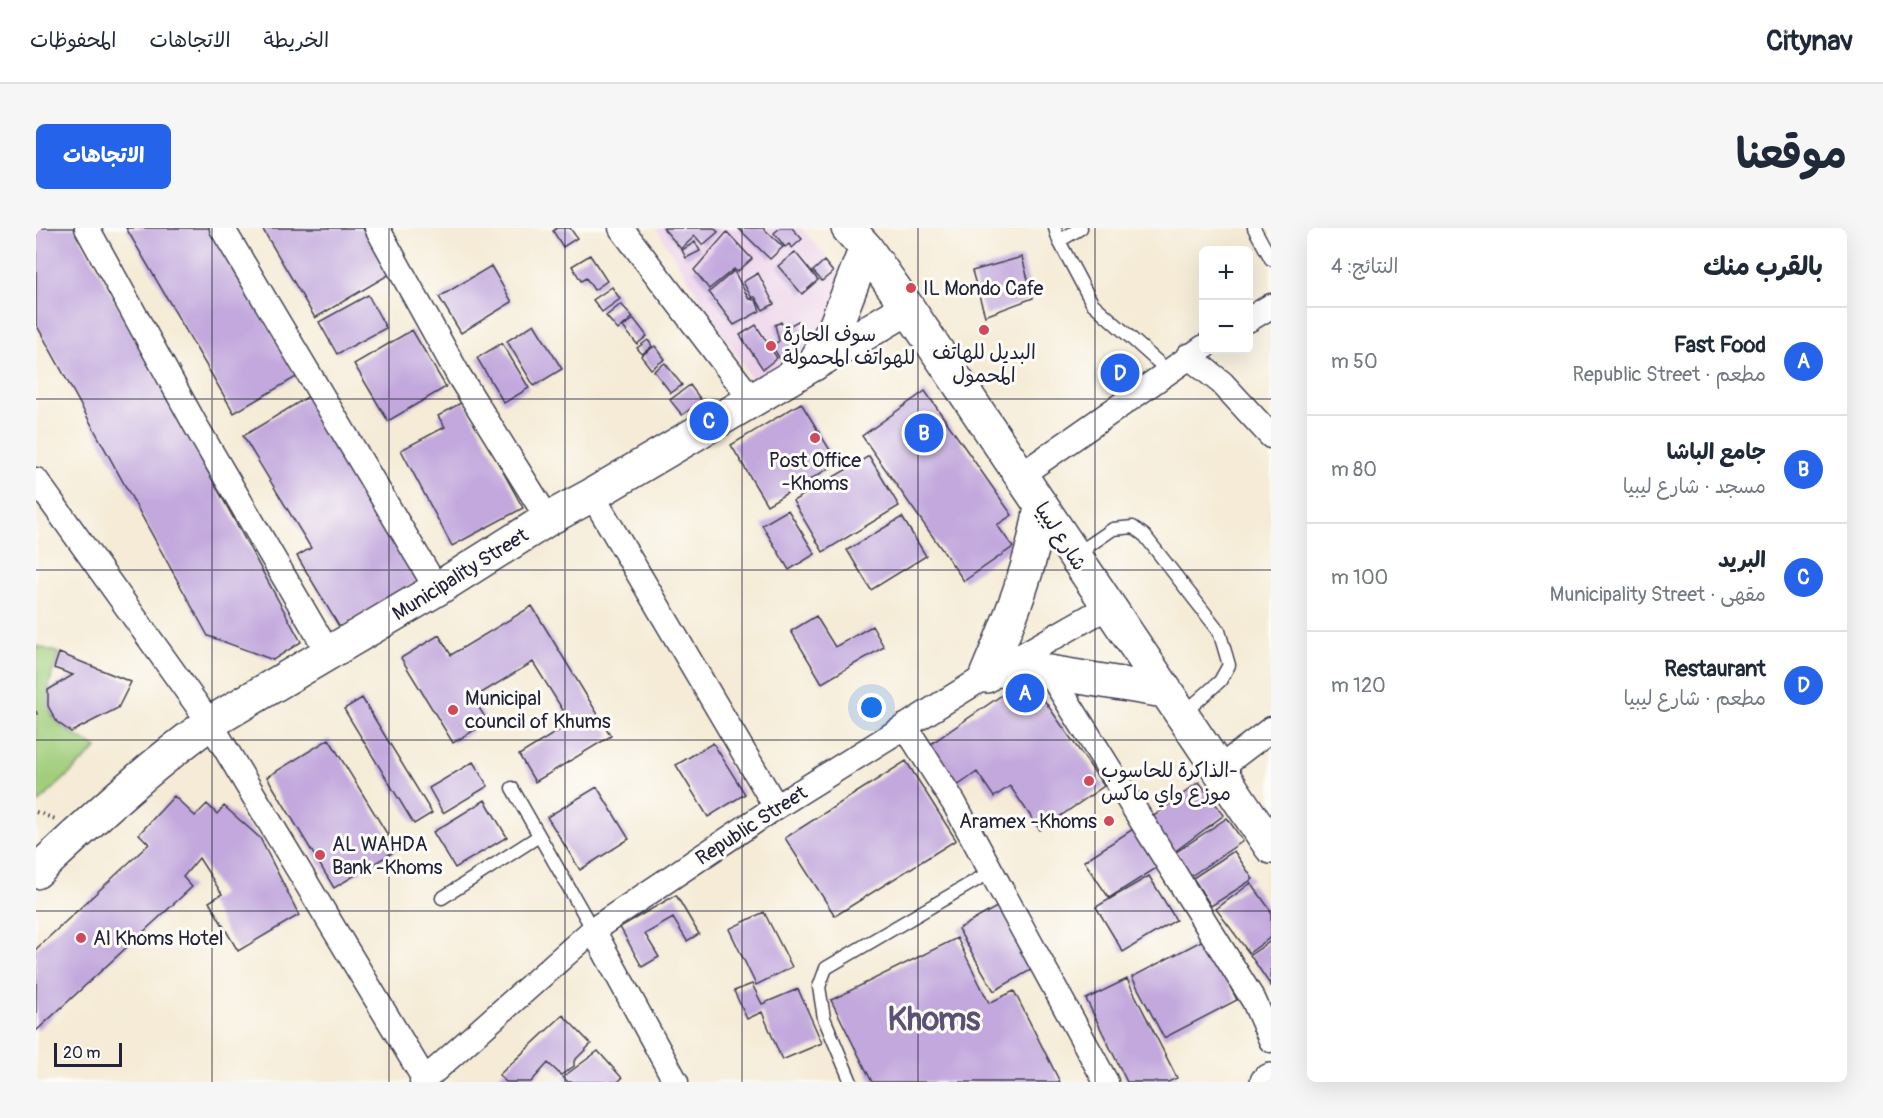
<!DOCTYPE html>
<html lang="ar">
<meta charset="utf-8">
<style>
body{margin:0;font-family:Pangolin,"Playpen Sans Arabic",sans-serif;background:#f6f6f7;color:#1f2937;direction:rtl}
.controls{position:absolute;right:18px;top:18px;display:grid;overflow:hidden;border-radius:9px;box-shadow:0 6px 24px #0002}
.controls button{width:54px;height:54px;display:grid;place-items:center;padding:0;border:0;border-bottom:2px solid #e0e1e3;background:#fff;color:#1f2937;font:30px sans-serif}
.scale{position:absolute;left:18px;bottom:15px;width:68px;box-sizing:border-box;padding-left:6px;border:3px solid #22223b;border-top:0;font-size:16px;line-height:21px;white-space:nowrap;color:#22223b;-webkit-text-stroke:4px #fdfcf7;paint-order:stroke}
.you{position:absolute;left:836px;top:480px;width:21px;height:21px;margin:-15px;border:4px solid #fff;border-radius:50%;background:#1a73e8;box-shadow:0 0 0 9px #1a73e833}
.badge{display:grid;place-items:center;width:39px;height:39px;border-radius:50%;background:#2563eb;color:#fff;font-size:20px;font-weight:700}
.pin{position:absolute;translate:-50% -50%;border:3px solid #fff;box-shadow:0 2px 6px #0006}
.list{margin:0;padding:0;list-style:none}
h2{display:flex;justify-content:space-between;align-items:center;height:78px;margin:0;padding:0 24px;font-size:26px}
h2 small{font-size:20px;font-weight:400;color:#747a83}
.list li{display:grid;grid-template-columns:39px 1fr auto;gap:18px;align-items:center;box-sizing:border-box;height:108px;padding:0 24px;border-top:2px solid #e0e1e3}
.list b{display:block;font-size:22px;white-space:nowrap}
.list p{margin:0;font-size:20px;white-space:nowrap;color:#747a83}
.list em{font-size:20px;font-style:normal;color:#747a83}
.map{position:relative;flex:none;width:1235px;height:854px;overflow:hidden;direction:ltr;border-radius:9px}
header{display:flex;align-items:center;gap:36px;box-sizing:border-box;height:84px;padding:0 30px;background:#fff;border-bottom:2px solid #e0e1e3}
header strong{font-size:28px}
nav{display:flex;gap:33px;margin-inline-start:auto;font-size:21px}
.intro{display:flex;align-items:center;justify-content:space-between;box-sizing:border-box;height:144px;padding:0 36px}
h1{margin:0;font-size:42px}
.button{padding:15px 27px;border-radius:9px;background:#2563eb;color:#fff;font-size:21px;font-weight:700}
main{display:flex;gap:36px;padding:0 36px}
aside{flex:1;background:#fff;border-radius:9px;box-shadow:0 6px 24px #0002}
.map>svg:first-child{display:block}
</style>
<header>
<strong>Citynav</strong>
<nav><a>الخريطة</a><a>الاتجاهات</a><a>المحفوظات</a></nav>
</header>
<div class="intro"><h1>موقعنا</h1><a class="button">الاتجاهات</a></div>
<main>
<aside>
<h2>بالقرب منك<small>النتائج: 4</small></h2>
<ul class="list">
<li><span class="badge">A</span><div><b>Fast Food</b><p>مطعم · Republic Street</p></div><em>50 m</em></li>
<li><span class="badge">B</span><div><b>جامع الباشا</b><p>مسجد · شارع ليبيا</p></div><em>80 m</em></li>
<li><span class="badge">C</span><div><b>البريد</b><p>مقهى · Municipality Street</p></div><em>100 m</em></li>
<li><span class="badge">D</span><div><b>Restaurant</b><p>مطعم · شارع ليبيا</p></div><em>120 m</em></li>
</ul>
</aside>
<div class="map">
<svg width="1235" height="854" viewBox="0 0 1235 854">
<rect width="100%" height="100%" fill="#fdfcf7"/>
<filter id="ink" filterUnits="userSpaceOnUse"><feTurbulence type="fractalNoise" baseFrequency=".0167" numOctaves="2"/><feDisplacementMap in="SourceGraphic" scale="12" xChannelSelector="R" yChannelSelector="G"/><feConvolveMatrix kernelMatrix="1 2 1 2 8 2 1 2 1" color-interpolation-filters="sRGB"/></filter>
<filter id="wash" filterUnits="userSpaceOnUse"><feTurbulence type="fractalNoise" baseFrequency=".008" numOctaves="4" result="noise"/><feDisplacementMap in="SourceGraphic" scale="24" xChannelSelector="R" yChannelSelector="G"/><feGaussianBlur stdDeviation="1.35" result="paint"/><feColorMatrix in="noise" values="0 0 0 0 0 0 0 0 0 0 0 0 0 0 0 0 0 1.4 0 .05"/><feComposite in="paint" operator="in"/></filter>
<g filter="url(#wash)">
<rect width="100%" height="100%" fill="#f5ebd6"/>
<path fill="#ecd1ea" d="M620,0H765L832,75L721,160Z"/>
<path fill="#a1ce7b" stroke="#62785b" stroke-width="1.5" d="M0,418L23,425C16,447 3,474 21,494C29,503 50,513 61,520L0,577Z"/>
<g id="blocks">
<path fill="#c2a8dd" d="M0,0H39L265,414L237,432L172,408L0,96Z
M90,0H175L262,148L198,185Z
M226,0H327L354,46L279,90Z
M521,0H534L541,10L527,19L517,3Z
M627,0H678L682,4L667,17L659,8L645,21Z
M702,0H727L747,19L734,31Z
M744,0H756L766,11L756,20L753,16L749,19L738,5Z
M691,4L716,31L701,44L698,41L673,61L658,42Z
M659,14L664,23L650,30L646,22Z
M759,24L782,52L766,66L742,38Z
M554,27L571,53L558,62L550,50L545,53L536,38Z
M986,29L997,70L949,88L936,43Z
M788,33L797,44L786,53L777,43Z
M455,38L476,74L425,105L403,69Z
M698,43L713,71L720,72L724,83L698,97L673,64Z
M722,45L738,76L727,82L719,69L716,70L707,54Z
M576,59L584,71L566,84L557,72Z
M332,67L350,100L301,126L283,94Z
M585,76L597,89L582,102L570,88Z
M598,91L611,108L601,116L587,99Z
M762,93L770,107L759,113L751,99Z
M745,94L760,121L744,131L736,118L743,113L739,97Z
M498,96L526,141L498,158L471,113Z
M720,97L741,130L727,141L704,107Z
M376,102L410,159L352,193L318,136Z
M612,112L616,118L606,126L601,120Z
M466,115L493,160L468,175L441,130Z
M619,118L629,131L615,141L605,128Z
M629,135L646,157L635,165L618,143Z
M654,157L666,173L646,187L634,172Z
M889,163L976,287L961,297L977,319L928,353L826,208Z
M273,168L384,352L304,400L261,328L275,320L207,208Z
M428,173L487,280L416,318L365,222L409,199L402,188Z
M765,175L802,235L731,277L695,217Z
M833,228L863,278L787,324L757,273Z
M752,282L779,326L753,342L726,297Z
M866,289L890,328L835,362L811,322Z
M496,378L575,508L499,554L483,527L535,495L497,434L437,470L452,494L417,515L365,430L403,407L415,427Z
M780,388L799,419L836,398L848,419L786,455L755,403Z
M23,425L95,454L82,480L35,504L21,494L12,478V462L37,447L18,440Z
M992,449L1068,558L1004,602L974,558L958,569L941,544L917,561L889,520Z
M326,470L396,585L378,596L308,481Z
M293,511L361,622L298,660L231,549Z
M677,515L709,566L672,589L640,537Z
M870,533L920,612L799,688L749,610Z
M437,534L452,558L407,585L393,560Z
M1163,554L1188,587L1138,624L1114,591Z
M561,559L593,611L544,642L511,589Z
M138,568L159,588L171,576L181,586L188,578L224,610L263,687L202,723L173,674L186,666L163,630L147,649L156,659L0,803V721L113,616L103,606Z
M449,572L471,609L419,640L397,604Z
M1191,590L1207,613L1155,648L1139,625Z
M1097,601L1122,639L1073,670L1048,633Z
M1198,623L1217,651L1175,678L1157,650Z
M1113,648L1140,692L1087,724L1060,679Z
M1215,655L1235,683V709L1213,725L1180,681Z
M640,667L663,706L651,713L637,690L609,706L623,729L606,739L584,699Z
M964,677L1000,739L958,763L922,701Z
M728,684L756,739L720,757L693,701Z
M921,710L953,775L978,763L1024,854H836L795,772Z
M1169,711L1201,772L1128,810L1096,749Z
M1235,713V758L1214,727Z
M1091,751L1141,850L1132,854H1091L1050,771Z
M716,756L726,776L762,761L786,815L746,832L726,784L711,791L698,763Z
M527,787L555,816L538,833V838L525,847L512,835L495,854H470L463,847Z
M562,823L586,850L582,854H532L527,849Z"/>
</g>
</g>
<g filter="url(#ink)">
<use href="#blocks" fill-opacity="0" stroke="#424052" stroke-width="1.5"/>
<g fill="none" stroke-linecap="round" stroke-linejoin="round">
<defs>
<path id="lane" d="M1019,0L1023,13L1056,75L1132,143
M1218,0L1235,31
M1023,13L1045,0
M1039,327L1077,301L1097,299L1109,308L1183,403L1193,437L1184,453L1148,485
M476,560L557,702
M406,670L503,608
M815,854L788,790L783,759L790,740L956,643"/>
<path id="street" d="M51,0L160,198L293,426
M186,0L401,361
M341,0L423,148L512,291
M585,0L716,172
M1212,92L1235,78
M1152,128L1186,155L1235,208
M985,247L1168,119
M0,252L174,495L389,852
M556,267L740,579
M1013,444L1218,773L1235,812
M869,498L918,575L1070,854
M1181,542L1235,501
M557,702L640,854
M386,854L557,702L740,579L950,448L1071,379"/>
<path id="secondary" d="M812,0L830,20L872,80L1235,619
M778,136L799,99L830,20
M961,442L1013,444L1128,463
M950,448C973,393 997,337 1005,277
M0,644C56,592 111,540 174,495L401,361L512,291L556,267L872,80
M1231,854L1235,852"/>
</defs>
<use href="#lane" stroke="#424052" stroke-width="15"/>
<use href="#street" stroke="#424052" stroke-width="27"/>
<use href="#secondary" stroke="#424052" stroke-width="36"/>
<path stroke="#424052" stroke-width="4" stroke-dasharray="1.5 4.5" stroke-linecap="butt" d="M0,485L4,484
M0,584L19,591"/>
<use href="#lane" stroke="#fff" stroke-width="12"/>
<use href="#street" stroke="#fff" stroke-width="24"/>
<use href="#secondary" stroke="#fff" stroke-width="33"/>
</g>
</g>
<path fill="none" stroke="#22223b" stroke-width="1.5" stroke-opacity="0.55" d="M176,0V854M353,0V854M529,0V854M706,0V854M882,0V854M1059,0V854M0,171H1235M0,342H1235M0,512H1235M0,683H1235"/>
<g fill="#d1495b" stroke="#fdfcf7" stroke-width="2">
<circle cx="875" cy="60" r="6"/>
<circle cx="948" cy="102" r="6"/>
<circle cx="735" cy="118" r="6"/>
<circle cx="779" cy="210" r="6"/>
<circle cx="417" cy="482" r="6"/>
<circle cx="1053" cy="553" r="6"/>
<circle cx="1073" cy="593" r="6"/>
<circle cx="284" cy="627" r="6"/>
<circle cx="45" cy="710" r="6"/>
</g>
<g text-anchor="middle" stroke-width="6" stroke-linejoin="round" paint-order="stroke">
<g font-size="20" fill="#22223b" stroke="#fdfcf7" text-anchor="start">
<text x="887" y="67">IL Mondo Cafe</text>
<text x="747" y="113">سوف الحارة<tspan x="747" dy="23">للهواتف المحمولة</tspan></text>
<text x="948" y="131" text-anchor="middle">البديل للهاتف<tspan x="948" dy="23">المحمول</tspan></text>
<text x="779" y="239" text-anchor="middle">Post Office<tspan x="779" dy="23">-Khoms</tspan></text>
<text x="429" y="477">Municipal<tspan x="429" dy="23">council of Khums</tspan></text>
<text x="1065" y="549">الذاكرة للحاسوب-<tspan x="1065" dy="23">موزع واي ماكس</tspan></text>
<text x="1061" y="600" text-anchor="end">Aramex -Khoms</text>
<text x="296" y="623">AL WAHDA<tspan x="296" dy="23">Bank -Khoms</tspan></text>
<text x="57" y="717">Al Khoms Hotel</text>
</g>
<g font-size="20" fill="#22223b" stroke="#fdfcf7">
<text transform="translate(1025 308) rotate(57)" y="7">شارع ليبيا</text>
<text transform="translate(424 346) rotate(-32)" y="7">Municipality Street</text>
<text transform="translate(715 597) rotate(-33)" y="7">Republic Street</text>
</g>
<g font-size="32" font-weight="bold" fill="#5a5174" stroke="#fdfcf7">
<text x="898" y="802">Khoms</text>
</g>
</g>
</svg>
<div class="controls">
<button>+</button>
<button>−</button>
</div>
<div class="scale">20 m</div>
<div class="you"></div>
<div class="pin badge" style="left:989px;top:465px">A</div>
<div class="pin badge" style="left:888px;top:205px">B</div>
<div class="pin badge" style="left:673px;top:193px">C</div>
<div class="pin badge" style="left:1084px;top:145px">D</div>
</div>
</main>
